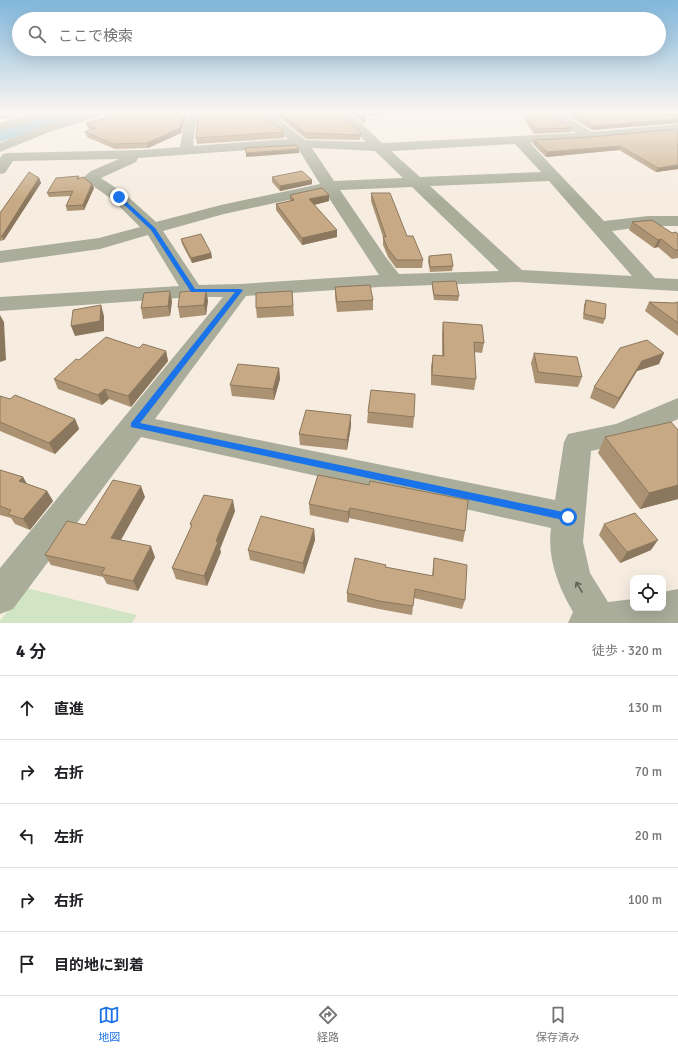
<!DOCTYPE html>
<html lang="ja">
<meta charset="utf-8">
<style>
body{margin:0;font-family:Signika,"Noto Sans JP",sans-serif;background:#f6f6f6;color:#202124}
.controls{position:absolute;right:12px;bottom:12px;display:grid;overflow:hidden;border-radius:8px;box-shadow:0 4px 16px #0002}
.controls button{width:36px;height:36px;display:grid;place-items:center;padding:0;border:0;border-bottom:1px solid #e0e0e0;background:#fff;color:#202124;font:20px sans-serif}
.stop{position:absolute;width:12px;height:12px;margin:-9px;border:3px solid #1a73e8;border-radius:50%;background:#fff}
.stop.end{background:#1a73e8;border-color:#fff;box-shadow:0 1px 4px #0008}
.list{margin:0;padding:0;list-style:none}
h2{display:flex;justify-content:space-between;align-items:center;height:52px;margin:0;padding:0 16px;font-size:17px}
h2 small{font-size:13px;font-weight:400;color:#757577}
.list li{display:grid;grid-template-columns:26px 1fr auto;gap:12px;align-items:center;box-sizing:border-box;height:64px;padding:0 16px;border-top:1px solid #e0e0e0}
.list b{display:block;font-size:15px;white-space:nowrap}
.list em{font-size:13px;font-style:normal;color:#757577}
.icon{flex:none;width:22px;height:22px;fill:none;stroke:currentColor;stroke-width:2;stroke-linecap:round;stroke-linejoin:round}
.map{position:relative;flex:none;width:678px;height:623px;overflow:hidden}
.search{position:absolute;background:#fff;box-shadow:0 4px 16px #0002;left:12px;right:12px;top:12px;height:44px;display:flex;align-items:center;gap:10px;box-sizing:border-box;padding:0 14px;border-radius:22px;color:#757577;font-size:15px}
.sheet{height:372px;background:#fff}
nav{display:flex;justify-content:space-around;align-items:center;box-sizing:border-box;height:56px;border-top:1px solid #e0e0e0;background:#fff;font-size:11px;color:#757577}
nav a{display:grid;justify-items:center;gap:2px}
nav .on{color:#1a73e8}
.map>svg:first-child{display:block}
</style>
<div class="map">
<svg width="678" height="623" viewBox="0 0 678 623">
<rect width="100%" height="100%" fill="#f6ece0"/>
<path fill="#d1e4c3" d="M26,588L137,615L132,623H0V621Z"/>
<g fill="none" stroke-linecap="round" stroke-linejoin="round">
<path fill="#86bccb" fill-rule="evenodd" d="M24,113H29L9,118H0V116H9Z"/>
<path fill="#86bccb" fill-rule="evenodd" d="M53,113H79L76,117L0,142V130Z"/>
<path fill="#a9ad9a" fill-rule="evenodd" d="M34,113H52L50,116L0,131V123Z
M84,113H103L101,116L52,131L0,152V143L43,126Z
M118,113H138L136,116H120Z
M188,113H200L195,129L193,146L288,139L265,120L256,116L254,113H270L273,114L305,140L366,142L337,113H350L382,143L576,133L548,116L546,113H560L592,132L678,124V132L590,140L530,143L604,221L648,216H678V226H648L612,231L655,278L678,279V291L516,282L379,287L246,296L155,419L555,500L564,442L568,434L616,424L678,398V419L630,442L591,451L583,542L590,573L608,602L633,599V608H663V592L678,589V623H568L573,612C558,586 547,558 551,528L141,437L13,609L0,614V568L223,297H193L0,311V297L179,286L148,235L100,249L0,263V251L99,238L140,227L113,200L86,181L83,178L91,171L119,159L13,161L5,173L0,174V158L3,154L8,153L143,150L180,147L183,129ZM515,144L541,172L420,177L391,151ZM291,147H297L320,184L221,205L156,222L125,194L101,178L136,162L138,158ZM312,148L375,151L403,178L334,181ZM549,181L632,276L522,270L430,186ZM412,187L499,271L399,274L385,256L340,190ZM325,192L379,275L240,284L199,285L163,231L224,214Z"/>
</g>
<path fill="#ab9272" d="M274,113H300L301,116L361,133L360,140L306,139Z
M352,113H389V115L366,116L364,124Z
M534,113H548L572,128L571,132L534,134L524,119L525,115H537Z
M563,113H678V123L592,130Z
M197,120L284,132V138L197,144L196,138L198,124Z
M86,123L181,133L148,148L115,149L87,137L85,132L91,130L88,128Z
M678,129V169L656,172L619,150L546,157L533,144L534,140L591,137Z
M79,176V178L94,188L84,210L67,211L66,206L71,196L49,197L47,193Z
M272,177L312,180V184L280,191L272,182Z
M39,178L41,183L4,240L0,241V213Z
M371,193L407,236L423,260L422,268H396L388,257L383,245V237L371,201Z
M290,195L329,201L314,205L337,237L302,245L276,210V204L290,201Z
M632,222L672,233L678,234V258L672,259L658,247L654,248L629,230Z
M181,239L211,253L212,258L192,263L182,244Z
M429,256L453,266L452,271L430,272L428,261Z
M432,282L459,296L458,301L434,300L432,287Z
M335,287L373,300V310L337,312L335,297Z
M292,291L294,316L257,318L256,308Z
M208,300L206,315L180,318L178,307Z
M586,300L605,319L603,324L583,319L584,305Z
M172,301L170,316L143,319L141,308Z
M649,302L674,303L678,302V336L645,311Z
M443,322L484,343L482,353L474,352L476,379L474,390L431,385V366L433,355L442,356V332Z
M139,348L166,351L168,361L131,407L109,399L102,405L58,389L54,379L79,360Z
M620,348L659,364L637,371L614,409L590,398L594,387Z
M534,353L582,377L578,387L535,383L531,363Z
M279,368L280,379L274,400L232,396L230,385Z
M0,396L10,399L75,419L79,429L55,454L0,431Z
M368,412L414,417L413,428L367,423Z
M351,426L347,450L300,445L299,434Z
M678,430V499L640,509L598,453L605,437Z
M0,470L23,477L27,484L47,491L53,501L30,530L15,524L11,518L0,515Z
M318,475L465,531L463,542L349,518L348,523L310,515L309,504Z
M145,497L120,540L155,557L138,591L107,584L103,577L51,565L45,555L85,525Z
M235,511L220,549L221,552L207,586L176,579L172,568L191,527L190,524Z
M604,524L651,550L620,563L599,535Z
M314,529L315,540L304,574L250,560L248,550Z
M434,558L465,600L462,609L414,598L412,615L379,609L347,602V593L386,567L432,576Z"/>
<path fill="#8b775d" d="M184,113H187L181,133L148,148L147,143Z
M678,119V123L592,130L594,126Z
M620,146L619,150L546,157L547,152Z
M299,149V153L246,157V153Z
M678,165V169L656,172L658,168Z
M39,178L41,183L4,240L2,236Z
M312,180V184L280,191V186Z
M92,184L94,188L84,210L83,205Z
M329,195V201L310,206L309,199Z
M337,230V237L302,245V238Z
M661,239L658,247L654,248L658,240Z
M211,253L212,258L192,263L191,258Z
M206,290L208,300L206,315L204,305Z
M170,291L172,301L170,316L168,306Z
M101,305L104,316V331L75,336L71,326Z
M0,315L4,322L6,360L0,362Z
M166,351L168,361L131,407L128,396Z
M664,353L659,364L637,371L614,409L619,398L642,361Z
M279,368L280,379L274,400L273,389Z
M105,389L109,399L102,405L98,395Z
M351,415V426L347,450V440Z
M75,419L79,429L55,454L49,443Z
M23,477L29,488L19,481Z
M678,485V499L640,509L649,493Z
M141,486L145,497L116,549L111,538Z
M47,491L53,501L30,530L23,519Z
M233,500L235,511L220,549L221,552L207,586L204,576L216,541Z
M350,508L349,518L348,523V512Z
M314,529L315,540L304,574L303,563Z
M658,540L651,550L620,563L627,552Z
M151,546L155,557L138,591L133,581Z"/>
<path fill="#c7aa85" stroke="#8b775d" d="M123,113H125L137,117L140,113H184L180,128L147,143L114,144L85,132L96,128L86,123Z
M199,113H256L264,116L284,132L196,138L198,120H197Z
M280,113H300L301,116L341,114L361,133L360,135L305,133Z
M356,113H366L364,121Z
M541,113H548L572,128L535,129L525,115H544Z
M570,113H678V119L594,126Z
M678,129V145H677H678V165L658,168L620,146L547,152L534,140L591,137Z
M296,145L299,149L246,153L245,148Z
M302,171L312,180L280,186L272,177Z
M29,172L39,178L2,236H0V213Z
M79,176L77,179L83,177L92,184L83,205L66,206L73,191L47,193L56,178Z
M322,188L329,195L309,199L337,230L302,238L276,204L294,200L290,195Z
M371,193H390L407,236H413L423,260H397L388,249L383,237H386Z
M652,220L672,233L676,232L678,234V250H675L661,239L658,240L632,222Z
M201,234L211,253L191,258L181,239Z
M451,254L453,266L430,267L429,256Z
M456,281L459,296L434,295L432,282Z
M370,285L373,300L337,302L335,287Z
M206,290L204,305L178,307L180,292Z
M170,291L168,306L141,308L144,293Z
M292,291L293,306L256,308V293Z
M586,300L606,304L605,319L584,314Z
M649,302L674,303L678,302V323Z
M101,305L100,321L71,326L73,310Z
M443,322L482,325L484,343L474,342L476,379L432,375L433,355L444,356Z
M106,337L139,348L143,344L166,351L128,396L105,389L98,395L54,379L76,359L79,360Z
M647,340L664,353L642,361L619,398L594,387L620,348Z
M534,353L577,357L582,377L538,372Z
M238,364L279,368L273,389L230,385Z
M371,390L415,394L414,417L368,412Z
M15,395L75,419L49,443L0,422V396L10,399Z
M306,410L351,415L347,440L299,434Z
M671,422L678,430V485L649,493L605,437Z
M0,470L23,477L19,481L47,491L23,519L8,514L11,510L0,506Z
M318,475L369,485L370,481L468,500L465,531L350,508L348,512L309,504Z
M113,480L141,486L111,538L151,546L133,581L101,574L105,568L45,555L67,521L85,525Z
M204,495L233,500L216,541L218,542L204,576L172,568L192,525L190,524Z
M635,513L658,540L627,552L604,524Z
M261,516L314,529L303,563L248,550Z
M355,558L386,565L385,567L433,576L434,558L467,565L465,600L415,589L413,606L379,601L347,593Z"/>
<defs><path id="oneway-shaft" d="M-6 0H5M1.5-3L5.5 0L1.5 3" fill="none" stroke-width="1.6" stroke-linecap="round" stroke-linejoin="round"/></defs>
<use stroke="#626256" href="#oneway-shaft" transform="translate(579 587) rotate(-121)"/>
<linearGradient id="sky" x2="0" y2="1"><stop stop-color="#81b7dc"/><stop offset="0.56" stop-color="#fbf6f1"/><stop offset="1" stop-color="#fbf6f1" stop-opacity="0"/></linearGradient>
<rect width="678" height="200" fill="url(#sky)"/>
<path fill="#1a73e8" d="M119,195L155,228L195,289H240L243,290L140,423L568,513L571,514L573,517L571,520L568,521L131,427V423L235,292H191L151,230L117,198Z"/>
</svg>
<div class="controls">
<button><svg class="icon" aria-label="locate" viewBox="0 0 24 24"><circle cx="12" cy="12" r="6"/><path d="M12 2v4M12 18v4M2 12h4M18 12h4"/></svg></button>
</div>
<div class="stop" style="left:568px;top:517px"></div>
<div class="stop end" style="left:119px;top:197px"></div>
<div class="search"><svg class="icon" aria-label="search" viewBox="0 0 24 24"><circle cx="10" cy="10" r="6"/><path d="M15 15l6 6"/></svg>ここで検索</div>
</div>
<section class="sheet">
<h2>4 分<small>徒歩 · 320 m</small></h2>
<ul class="list">
<li><svg class="icon" aria-label="ahead" viewBox="0 0 24 24"><path d="M12 20V5M6 11l6-6 6 6"/></svg><div><b>直進</b></div><em>130 m</em></li>
<li><svg class="icon" aria-label="right" viewBox="0 0 24 24"><path d="M7 20v-9h11M14 6l5 5-5 5"/></svg><div><b>右折</b></div><em>70 m</em></li>
<li><svg class="icon" aria-label="left" viewBox="0 0 24 24"><path d="M17 20v-9H6M10 6l-5 5 5 5"/></svg><div><b>左折</b></div><em>20 m</em></li>
<li><svg class="icon" aria-label="right" viewBox="0 0 24 24"><path d="M7 20v-9h11M14 6l5 5-5 5"/></svg><div><b>右折</b></div><em>100 m</em></li>
<li><svg class="icon" aria-label="arrive" viewBox="0 0 24 24"><path d="M6 21V4h12l-3 4 3 4H6"/></svg><div><b>目的地に到着</b></div></li>
</ul>
</section>
<nav>
<a class="on"><svg class="icon" aria-label="map" viewBox="0 0 24 24"><path d="M3 6l6-2 6 2 6-2v14l-6 2-6-2-6 2zM9 4v14M15 6v14"/></svg>地図</a>
<a><svg class="icon" aria-label="directions" viewBox="0 0 24 24"><path d="M12 3l9 9-9 9-9-9zM9 14v-3h6M13 9l2 2-2 2"/></svg>経路</a>
<a><svg class="icon" aria-label="saved" viewBox="0 0 24 24"><path d="M7 4h10v16l-5-4-5 4z"/></svg>保存済み</a>
</nav>
